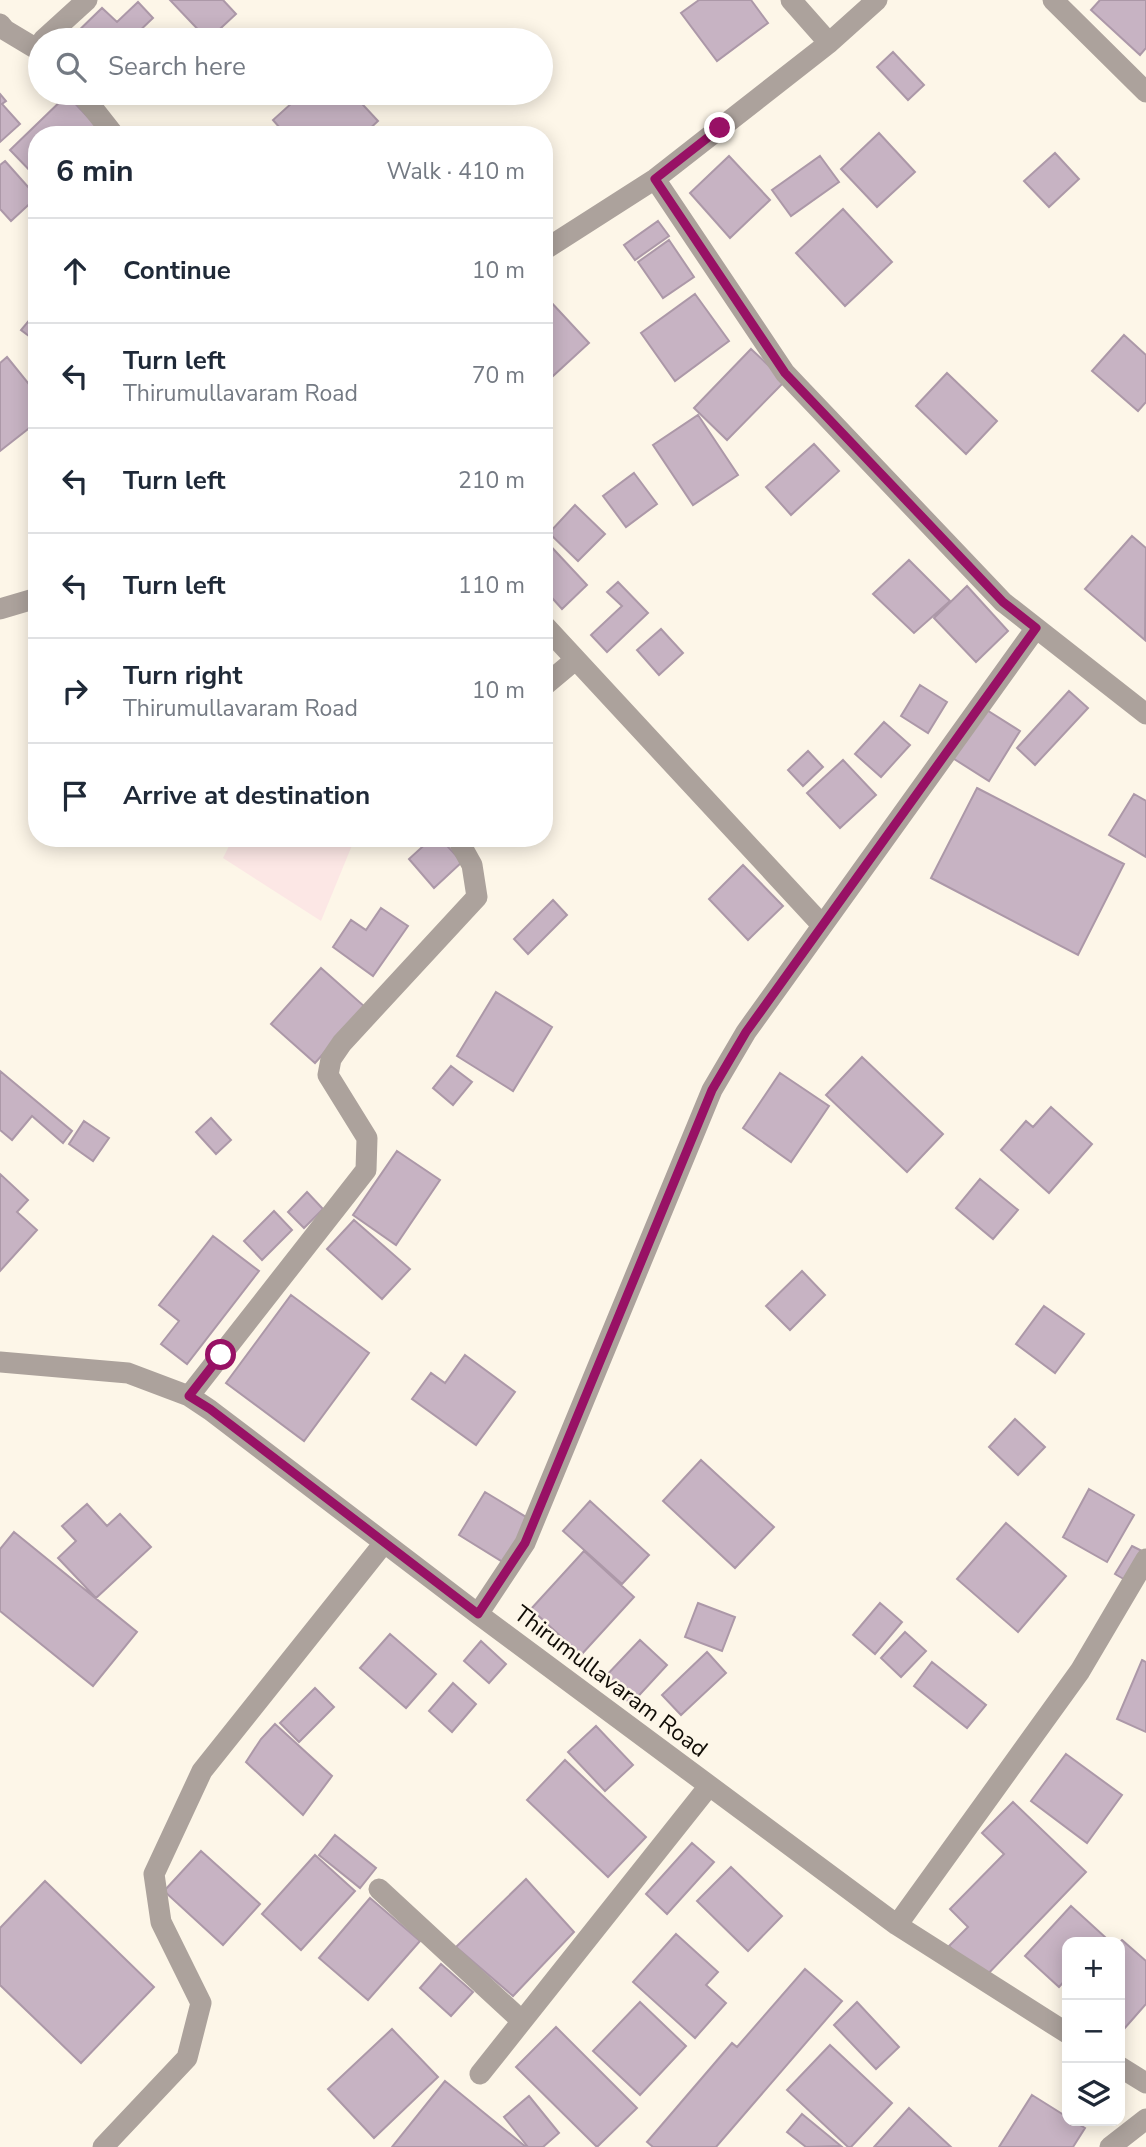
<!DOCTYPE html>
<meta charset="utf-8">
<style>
body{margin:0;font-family:"Nunito Sans",sans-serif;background:#f2f2f3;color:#1f2937}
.controls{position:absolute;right:21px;bottom:21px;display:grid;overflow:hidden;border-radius:14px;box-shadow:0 4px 18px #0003}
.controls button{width:63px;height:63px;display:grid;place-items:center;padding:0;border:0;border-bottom:2px solid #e0e1e3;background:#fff;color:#1f2937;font:35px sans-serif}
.stop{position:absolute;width:21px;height:21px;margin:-16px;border:5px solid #981165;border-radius:50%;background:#fff}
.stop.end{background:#981165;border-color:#fff;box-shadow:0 2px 7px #0008}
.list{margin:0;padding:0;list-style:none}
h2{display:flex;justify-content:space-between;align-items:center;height:91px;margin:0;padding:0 28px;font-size:30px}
h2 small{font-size:23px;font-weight:400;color:#747a83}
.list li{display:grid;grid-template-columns:46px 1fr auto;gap:21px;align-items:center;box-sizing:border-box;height:105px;padding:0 28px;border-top:2px solid #e0e1e3}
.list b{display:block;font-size:26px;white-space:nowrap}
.list p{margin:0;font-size:23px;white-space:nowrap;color:#747a83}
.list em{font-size:23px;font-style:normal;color:#747a83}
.icon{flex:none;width:38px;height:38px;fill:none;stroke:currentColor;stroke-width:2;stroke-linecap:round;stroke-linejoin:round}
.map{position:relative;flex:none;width:1146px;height:2147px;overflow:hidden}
.search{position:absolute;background:#fff;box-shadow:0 4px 18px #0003;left:28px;top:28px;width:525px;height:77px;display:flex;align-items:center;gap:18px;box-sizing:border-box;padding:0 24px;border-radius:38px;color:#747a83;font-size:26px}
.panel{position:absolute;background:#fff;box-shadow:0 4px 18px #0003;left:28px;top:126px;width:525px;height:721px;border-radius:28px}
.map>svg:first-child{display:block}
</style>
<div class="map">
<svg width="1146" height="2147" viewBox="0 0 1146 2147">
<rect width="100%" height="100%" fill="#fdf6e8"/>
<path fill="#fce7e5" d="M233,838H355L321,921L223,858Z"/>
<path fill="#c7b3c3" stroke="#ac98a8" stroke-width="2" d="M170,0H223L236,14L208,40Z
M699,0H751L768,23L717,61L681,13Z
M1100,0H1146V48L1140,55L1091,10Z
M138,2L153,18L130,40H69L102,8L117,22Z
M893,52L924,85L908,100L877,67Z
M303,93H352L378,121L363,135H286L273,120Z
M0,94L6,101L2,104L20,124L0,142Z
M67,95L105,135H37V178L10,150Z
M879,133L915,172L877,207L841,169Z
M1055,153L1079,179L1049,207L1024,181Z
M729,156L770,200L730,238L690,193Z
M820,156L839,182L791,216L772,190Z
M5,161L37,197L11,221L0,209V165Z
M843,209L892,262L845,306L796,253Z
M658,221L669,236L635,260L624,245Z
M669,240L694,277L663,298L638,262Z
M695,294L729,341L675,381L641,333Z
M549,300L589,343L553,376L544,366V304Z
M37,311V342L21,330Z
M1124,335L1146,355V402L1138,411L1092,371Z
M751,349L785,381L727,440L694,408Z
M7,357L37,394V422L0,451V363Z
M947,373L997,421L966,454L916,406Z
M698,415L738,475L693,505L653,445Z
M814,444L839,471L791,515L766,487Z
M634,473L657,504L626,527L603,496Z
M575,505L605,534L578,561L549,533Z
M1132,536L1146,548L1145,640L1085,589Z
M544,539L587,585L562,609L544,589Z
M909,560L950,601L914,633L873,594Z
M618,582L648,613L607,652L591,635L622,606L607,592Z
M967,586L1008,631L976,662L934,618Z
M661,629L683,653L659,675L637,650Z
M920,685L947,702L928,733L901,716Z
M1069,691L1088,708L1035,765L1017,748Z
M982,707L1020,731L989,781L951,757Z
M884,722L910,745L881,777L855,754Z
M808,751L823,767L803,786L788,770Z
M843,760L876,795L840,828L807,793Z
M977,788L1124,864L1078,955L931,878Z
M1134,794L1146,801V857L1109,835Z
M432,838H440L462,862L434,888L409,859Z
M743,865L783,906L748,940L709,899Z
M553,900L567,915L528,954L514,939Z
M381,908L408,926L373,976L333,947L351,920L366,930Z
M321,968L365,1007L315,1063L271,1024Z
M496,992L552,1027L513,1091L457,1056Z
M862,1057L943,1134L907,1172L826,1095Z
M451,1066L472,1082L453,1105L433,1088Z
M0,1071L72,1131L63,1143L32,1116L12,1140L0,1130Z
M780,1073L829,1106L791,1162L743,1128Z
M1051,1107L1092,1144L1049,1193L1001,1150L1026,1121L1033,1127Z
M211,1118L231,1140L216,1154L196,1132Z
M84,1121L109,1138L93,1161L69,1144Z
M397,1151L440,1180L396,1245L353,1215Z
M0,1174L28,1200L17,1212L37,1230L0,1271Z
M980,1179L1018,1210L993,1239L956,1208Z
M307,1192L323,1209L304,1228L288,1212Z
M274,1211L292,1230L262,1260L244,1241Z
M354,1220L410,1269L382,1299L327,1249Z
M213,1236L259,1271L187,1364L161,1344L179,1321L159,1305Z
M802,1271L825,1295L790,1330L766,1306Z
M291,1295L369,1353L304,1441L226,1383Z
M1044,1306L1084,1334L1055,1373L1016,1344Z
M465,1355L515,1392L476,1445L412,1399L431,1373L445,1383Z
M1015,1419L1045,1447L1018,1475L989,1447Z
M701,1460L774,1527L735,1568L663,1501Z
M1089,1489L1134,1515L1107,1562L1063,1537Z
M485,1492L541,1526L514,1569L459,1535Z
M590,1501L649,1555L622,1584L563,1531Z
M87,1504L107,1526L120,1514L151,1547L96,1598L58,1558L76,1541L62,1526Z
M1006,1523L1066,1576L1018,1632L957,1579Z
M14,1532L137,1632L93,1686L0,1611V1549Z
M1132,1546L1144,1552L1127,1581L1115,1574Z
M584,1551L634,1597L581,1655L531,1609Z
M698,1603L735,1617L722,1651L685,1637Z
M880,1603L902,1622L875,1654L853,1635Z
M905,1632L926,1651L901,1677L881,1658Z
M390,1634L436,1674L406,1708L360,1668Z
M640,1640L667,1665L631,1704L604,1678Z
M481,1641L506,1664L489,1683L464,1661Z
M707,1652L726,1673L681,1715L662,1695Z
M1142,1660L1146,1662V1732L1117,1719Z
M932,1662L986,1705L967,1728L914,1686Z
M453,1683L476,1704L452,1732L429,1711Z
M315,1688L334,1707L299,1742L280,1723Z
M275,1724L332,1776L303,1815L246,1762L261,1739Z
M596,1726L633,1765L605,1791L568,1752Z
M1066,1754L1122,1795L1087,1843L1031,1801Z
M565,1760L646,1837L608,1877L527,1800Z
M1013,1802L1086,1872L983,1979L949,1946L968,1927L950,1909L1004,1854L982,1833Z
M335,1835L376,1868L360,1888L319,1855Z
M692,1843L714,1862L667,1914L646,1894Z
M201,1851L260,1904L223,1945L164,1891Z
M315,1855L355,1891L301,1950L262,1914Z
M731,1867L782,1916L748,1951L697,1901Z
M526,1879L574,1932L513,1996L456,1947Z
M45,1881L154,1987L81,2063L0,1985V1928Z
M370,1898L420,1941L368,2000L319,1958Z
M1071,1906L1105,1937L1100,1942H1067V1978L1059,1987L1025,1956Z
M676,1934L718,1972L706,1985L726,2003L695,2038L633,1982Z
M1122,1940L1146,1961V2004L1124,2029L1120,2025V1942Z
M441,1964L473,1992L451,2016L420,1988Z
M805,1969L842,2001L716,2147H653L647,2142L732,2043L737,2047Z
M640,2002L686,2046L640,2095L593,2051Z
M857,2002L899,2047L876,2069L834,2025Z
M556,2027L637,2108L597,2147L516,2067Z
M392,2029L438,2077L374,2138L328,2089Z
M830,2045L892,2103L851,2147H848L787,2090Z
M445,2081L526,2147H392Z
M1032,2095L1067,2117V2121H1073L1085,2128L1073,2147H999Z
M529,2096L559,2133L543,2147H528L504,2117Z
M909,2108L951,2147H874Z
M802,2114L841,2146L806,2147L787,2132Z"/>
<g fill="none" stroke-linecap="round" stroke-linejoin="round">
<path stroke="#aca29c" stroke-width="21" d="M791,0L829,43
M1053,0L1146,92
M0,24L5,30L35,48
M43,40L87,0
M81,93L114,135
M655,179L785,373L1003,602L1146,714
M544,250L655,179L829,43L877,0
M0,609L37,598
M544,625L822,925
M544,686L575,660
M0,1362L128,1373L189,1396L210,1410L478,1614L897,1925L1067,2033
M189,1396L366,1170L367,1138L328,1075L331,1059L342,1043L477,897L472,865L457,838
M478,1614L525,1543L712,1090L746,1032L1036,628
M379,1889L522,2021
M897,1925L1080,1671L1146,1559
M1120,2067L1146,2083
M480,2074L709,1786
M103,2147L187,2058L201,2003L161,1922L154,1874L202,1771L384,1543
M1110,2147L1146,2119"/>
</g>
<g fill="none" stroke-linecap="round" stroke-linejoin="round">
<path stroke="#981165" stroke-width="9" d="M221,1355L189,1396L210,1409L478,1614L525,1543L712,1090L746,1032L1036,628L1003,602L785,373L655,179L720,128"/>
</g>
<g text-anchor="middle" stroke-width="5" stroke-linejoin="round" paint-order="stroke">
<g font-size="23" fill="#0f0b05" stroke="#fdf6e8">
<text transform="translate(611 1681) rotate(37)" y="8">Thirumullavaram Road</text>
</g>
</g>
</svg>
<div class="controls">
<button>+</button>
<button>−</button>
<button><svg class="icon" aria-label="layers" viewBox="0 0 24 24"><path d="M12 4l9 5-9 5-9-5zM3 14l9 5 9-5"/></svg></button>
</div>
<div class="stop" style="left:221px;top:1355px"></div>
<div class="stop end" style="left:720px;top:128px"></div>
<div class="search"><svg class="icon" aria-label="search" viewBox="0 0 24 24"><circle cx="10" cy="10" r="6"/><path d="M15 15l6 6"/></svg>Search here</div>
<section class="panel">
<h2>6 min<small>Walk · 410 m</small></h2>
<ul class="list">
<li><svg class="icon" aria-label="ahead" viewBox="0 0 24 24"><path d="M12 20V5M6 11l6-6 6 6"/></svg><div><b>Continue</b></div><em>10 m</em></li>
<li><svg class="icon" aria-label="left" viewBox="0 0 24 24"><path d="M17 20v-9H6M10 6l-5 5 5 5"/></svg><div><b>Turn left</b><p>Thirumullavaram Road</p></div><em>70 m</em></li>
<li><svg class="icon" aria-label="left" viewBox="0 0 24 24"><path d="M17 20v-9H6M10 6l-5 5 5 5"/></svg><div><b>Turn left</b></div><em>210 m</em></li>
<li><svg class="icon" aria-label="left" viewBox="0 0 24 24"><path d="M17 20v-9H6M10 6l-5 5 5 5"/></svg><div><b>Turn left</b></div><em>110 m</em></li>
<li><svg class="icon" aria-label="right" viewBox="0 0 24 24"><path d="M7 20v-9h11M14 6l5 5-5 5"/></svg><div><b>Turn right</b><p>Thirumullavaram Road</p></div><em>10 m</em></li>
<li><svg class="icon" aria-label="arrive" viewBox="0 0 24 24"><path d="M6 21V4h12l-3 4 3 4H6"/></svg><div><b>Arrive at destination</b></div></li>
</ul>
</section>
</div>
